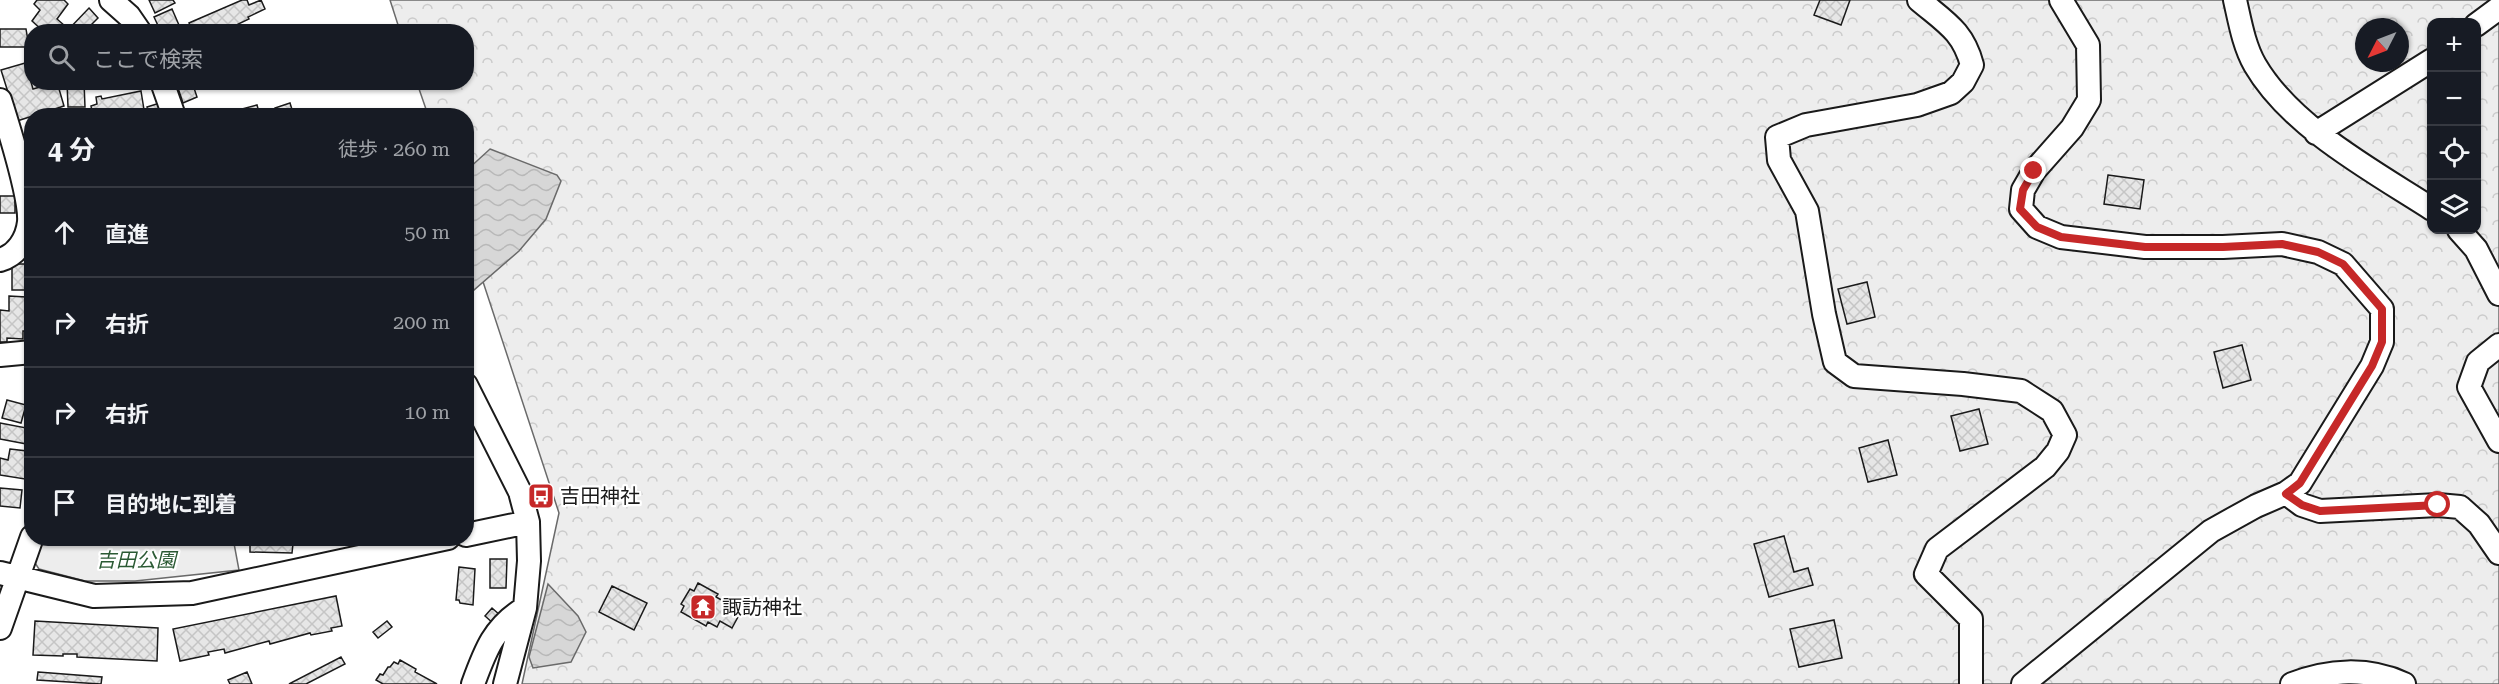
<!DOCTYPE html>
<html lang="ja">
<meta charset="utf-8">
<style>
body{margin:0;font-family:"Roboto Serif","Noto Sans JP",serif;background:#242831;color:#f1f3f6}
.controls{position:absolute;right:18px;top:18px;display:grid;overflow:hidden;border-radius:12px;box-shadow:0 2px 4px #0004}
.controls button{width:54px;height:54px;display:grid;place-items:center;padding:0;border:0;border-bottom:2px solid #363941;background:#171b24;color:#f1f3f6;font:30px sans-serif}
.compass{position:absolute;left:2355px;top:18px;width:54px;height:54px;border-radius:50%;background:#171b24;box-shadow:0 2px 4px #0004;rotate:228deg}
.stop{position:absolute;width:18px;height:18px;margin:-14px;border:4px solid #c62828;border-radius:50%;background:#fff}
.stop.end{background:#c62828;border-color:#fff;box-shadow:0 2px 6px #0008}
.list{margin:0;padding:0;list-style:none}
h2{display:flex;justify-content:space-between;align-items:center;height:78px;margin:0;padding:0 24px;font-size:26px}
h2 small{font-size:20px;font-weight:400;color:#9ea1a6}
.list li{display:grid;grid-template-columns:39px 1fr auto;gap:18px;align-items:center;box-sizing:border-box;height:90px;padding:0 24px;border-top:2px solid #363941}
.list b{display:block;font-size:22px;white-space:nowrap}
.list em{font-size:20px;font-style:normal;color:#9ea1a6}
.icon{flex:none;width:33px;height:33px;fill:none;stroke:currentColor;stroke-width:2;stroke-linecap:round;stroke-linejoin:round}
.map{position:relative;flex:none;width:2499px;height:684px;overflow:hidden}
.search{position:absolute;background:#171b24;box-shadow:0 2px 4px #0004;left:24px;top:24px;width:450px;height:66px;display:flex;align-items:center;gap:15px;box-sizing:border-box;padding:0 21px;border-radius:24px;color:#9ea1a6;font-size:22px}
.panel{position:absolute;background:#171b24;box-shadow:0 2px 4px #0004;left:24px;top:108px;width:450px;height:438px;border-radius:24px}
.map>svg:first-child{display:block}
</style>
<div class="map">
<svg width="2499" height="684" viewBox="0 0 2499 684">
<defs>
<pattern id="forest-crowns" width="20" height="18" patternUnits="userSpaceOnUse" patternTransform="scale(1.5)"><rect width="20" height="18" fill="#ededed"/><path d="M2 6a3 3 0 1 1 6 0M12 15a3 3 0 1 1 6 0" fill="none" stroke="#cbcbcb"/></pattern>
<pattern id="water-waves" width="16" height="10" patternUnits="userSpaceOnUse" patternTransform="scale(1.5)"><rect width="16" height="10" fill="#d7d7d7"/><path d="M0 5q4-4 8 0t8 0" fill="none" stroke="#b8b8b8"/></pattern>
<pattern id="building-cross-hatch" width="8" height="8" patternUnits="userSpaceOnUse" patternTransform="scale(1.5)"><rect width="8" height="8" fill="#e6e6e6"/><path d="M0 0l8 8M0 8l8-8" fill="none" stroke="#c5c5c5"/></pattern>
</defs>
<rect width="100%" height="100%" fill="#fff"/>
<path fill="url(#forest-crowns)" stroke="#6a6a6a" stroke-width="1.5" fill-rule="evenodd" d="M390,0H2499V684H522L559,513L467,233L466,116L428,115L417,83L466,82V32L400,31ZM2432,22H2476V230H2432ZM2364,27H2400V63H2364Z"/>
<path fill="#ededed" stroke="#6a6a6a" stroke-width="1.5" d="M233,538L239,570L135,581H85L39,569L33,560L40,539Z"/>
<path fill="url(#water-waves)" stroke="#6a6a6a" stroke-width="1.5" d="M490,149L557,175L561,181L546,219L519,251L467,296V170Z
M548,584L578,616L586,632L571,662L533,668L529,657Z"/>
<path fill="url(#building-cross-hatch)" stroke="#1a1a1a" stroke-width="1.5" d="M37,0H64L68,4L57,19L65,26L60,32H44L32,21L40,10L34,4Z
M149,0H173L175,3L155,13Z
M242,0H247L249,5L261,0L265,9L248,17L249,19L234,26L235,28L228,32H187L192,30L189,23Z
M1820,0H1850L1841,25L1814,15Z
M89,8L98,18L92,24L99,32H66Z
M172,9L182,32H161L154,17Z
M0,29H26L29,47H0Z
M32,61L31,82L33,89L57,82L64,106L17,121L1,70Z
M67,82H84L85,107H68Z
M176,82H192L197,97L183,103Z
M141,91L145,116H86L85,113L92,111L91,106L97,104L96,97L101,96L102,99Z
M160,103L164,116H150L147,107Z
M290,103L294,116H277L275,108Z
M257,105L260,116H221L220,115Z
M2108,175L2144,180L2140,209L2104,204Z
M0,196H15V213H0Z
M12,264H29V290H12Z
M1867,282L1875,317L1847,324L1838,289Z
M9,296L26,297L25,313H29L28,331H23V339L7,338V342H0V310L9,311Z
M2242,345L2251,380L2223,388L2214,352Z
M7,400L26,405L21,423L2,418Z
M1979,409L1988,444L1960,451L1951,416Z
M0,423L32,429V445L0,439Z
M1888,440L1897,475L1868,482L1859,448Z
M10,449L27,451L25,463H32L31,480L0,475V458L8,460Z
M0,488L22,490L20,508L0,506Z
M1784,536L1794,572L1808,568L1813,585L1769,597L1754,544Z
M250,538H336L335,543L293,544L292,553L250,552Z
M490,559H507L506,588H490Z
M459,567L475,569L473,605L460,603L459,600H456Z
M698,583L718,594L716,597L727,603L724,606L739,615L732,628L720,621L717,627L708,622L706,626L681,612L684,606L681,604L690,589L694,591Z
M612,586L647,603L634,630L599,612Z
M336,596L342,626L331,628L332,631L311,635L310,633L270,644L269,641L225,653L224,649L208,652L209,655L180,661L173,629Z
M492,608L501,616L494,624L485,616Z
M1834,620L1842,658L1799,667L1790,629Z
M35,621L158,628L157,661L77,657V654H63V656L33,655Z
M387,621L392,627L378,638L373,632Z
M341,657L345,664L306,684H289Z
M400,660L416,669L415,672L437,684H383L376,680L380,674L383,675L388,667H390L394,662L398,664Z
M38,672L102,677L101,684L37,680Z
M247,672L252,684H230L228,680Z"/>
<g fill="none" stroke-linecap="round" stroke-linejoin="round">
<defs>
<path id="minor" d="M111,0L129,16L140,32
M1919,0C1945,22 1963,31 1972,65L1963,82L1951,93L1917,105L1806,125L1777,137L1779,160L1807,211L1824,314L1835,362L1854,376L1963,384L2021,391L2052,411L2065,435L2058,451L2045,467L1937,549L1926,574L1971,619V684
M2235,0C2240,22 2244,46 2255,65C2291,127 2373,171 2432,209
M2476,25L2499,8
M162,82L174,116
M0,100C8,126 31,197 29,222C27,239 17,255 0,260
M2316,133L2432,60
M2459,230L2476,249L2499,294
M2499,345L2478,362L2469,387L2499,441
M0,355L32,352
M466,385L520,492L528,522L529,561L525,608L505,684
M2286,493L2302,505L2320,511L2438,505L2460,507L2479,524L2499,553
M466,535L528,522
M0,573L94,596L192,593L448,538
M0,628L32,537
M473,684C485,651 494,626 525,608
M2023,684L2211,531L2256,506L2286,493L2300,483L2372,366L2382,342V309L2343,264L2318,252L2282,244L2223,247H2145L2061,237L2037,227L2021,209L2023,190L2034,171L2072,128L2089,100L2088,45L2061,0
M2292,684C2328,670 2368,667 2404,684"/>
</defs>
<use href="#minor" stroke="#1a1a1a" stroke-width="26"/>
<use href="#minor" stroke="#fff" stroke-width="22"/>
</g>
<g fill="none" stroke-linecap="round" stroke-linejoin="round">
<path stroke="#c62828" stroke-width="8" d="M2034,171L2023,190L2020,209L2037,227L2061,237L2145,247H2223L2282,244L2318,252L2343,264L2382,309V342L2372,366L2300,483L2286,494L2302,505L2320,511L2438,505"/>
</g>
<defs>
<symbol id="bus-square" viewBox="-11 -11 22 22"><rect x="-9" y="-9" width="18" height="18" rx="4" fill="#c62828" stroke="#fff"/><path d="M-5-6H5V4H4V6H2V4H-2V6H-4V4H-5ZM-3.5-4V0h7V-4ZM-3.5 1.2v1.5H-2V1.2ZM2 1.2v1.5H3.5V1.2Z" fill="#fff"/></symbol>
<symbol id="temple-square" viewBox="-11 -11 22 22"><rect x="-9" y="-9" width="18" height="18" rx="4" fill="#c62828" stroke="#fff"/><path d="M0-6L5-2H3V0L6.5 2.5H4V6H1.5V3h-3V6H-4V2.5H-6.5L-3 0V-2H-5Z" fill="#fff"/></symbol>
</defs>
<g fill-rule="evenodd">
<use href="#bus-square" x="526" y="481" width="30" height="30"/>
<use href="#temple-square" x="688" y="592" width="30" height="30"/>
</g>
<g text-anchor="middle" stroke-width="4.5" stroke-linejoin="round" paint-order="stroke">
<g font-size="20" fill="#1a1a1a" stroke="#fff" text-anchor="start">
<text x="560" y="503">吉田神社</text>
<text x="722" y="614">諏訪神社</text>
</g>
<g font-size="20" font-style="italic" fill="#2b5a34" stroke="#fff">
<text x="136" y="567">吉田公園</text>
</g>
</g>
</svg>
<div class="controls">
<button>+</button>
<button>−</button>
<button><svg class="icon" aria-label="locate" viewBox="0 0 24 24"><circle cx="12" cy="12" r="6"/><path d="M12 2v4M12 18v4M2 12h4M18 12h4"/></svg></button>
<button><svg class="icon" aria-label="layers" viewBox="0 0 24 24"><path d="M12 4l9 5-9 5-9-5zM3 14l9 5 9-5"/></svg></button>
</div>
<svg class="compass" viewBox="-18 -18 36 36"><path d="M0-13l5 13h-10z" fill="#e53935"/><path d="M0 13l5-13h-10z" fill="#9ea1a6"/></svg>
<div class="stop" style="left:2438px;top:505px"></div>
<div class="stop end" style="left:2034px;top:171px"></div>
<div class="search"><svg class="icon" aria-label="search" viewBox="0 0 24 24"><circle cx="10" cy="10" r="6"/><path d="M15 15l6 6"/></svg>ここで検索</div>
<section class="panel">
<h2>4 分<small>徒歩 · 260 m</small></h2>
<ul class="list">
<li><svg class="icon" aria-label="ahead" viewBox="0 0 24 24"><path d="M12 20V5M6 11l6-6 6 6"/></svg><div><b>直進</b></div><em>50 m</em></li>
<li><svg class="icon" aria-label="right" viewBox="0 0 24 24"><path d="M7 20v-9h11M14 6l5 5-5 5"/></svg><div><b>右折</b></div><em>200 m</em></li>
<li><svg class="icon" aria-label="right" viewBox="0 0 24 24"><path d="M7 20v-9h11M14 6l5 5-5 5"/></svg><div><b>右折</b></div><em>10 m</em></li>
<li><svg class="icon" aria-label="arrive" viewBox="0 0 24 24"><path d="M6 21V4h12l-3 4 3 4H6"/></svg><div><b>目的地に到着</b></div></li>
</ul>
</section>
</div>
